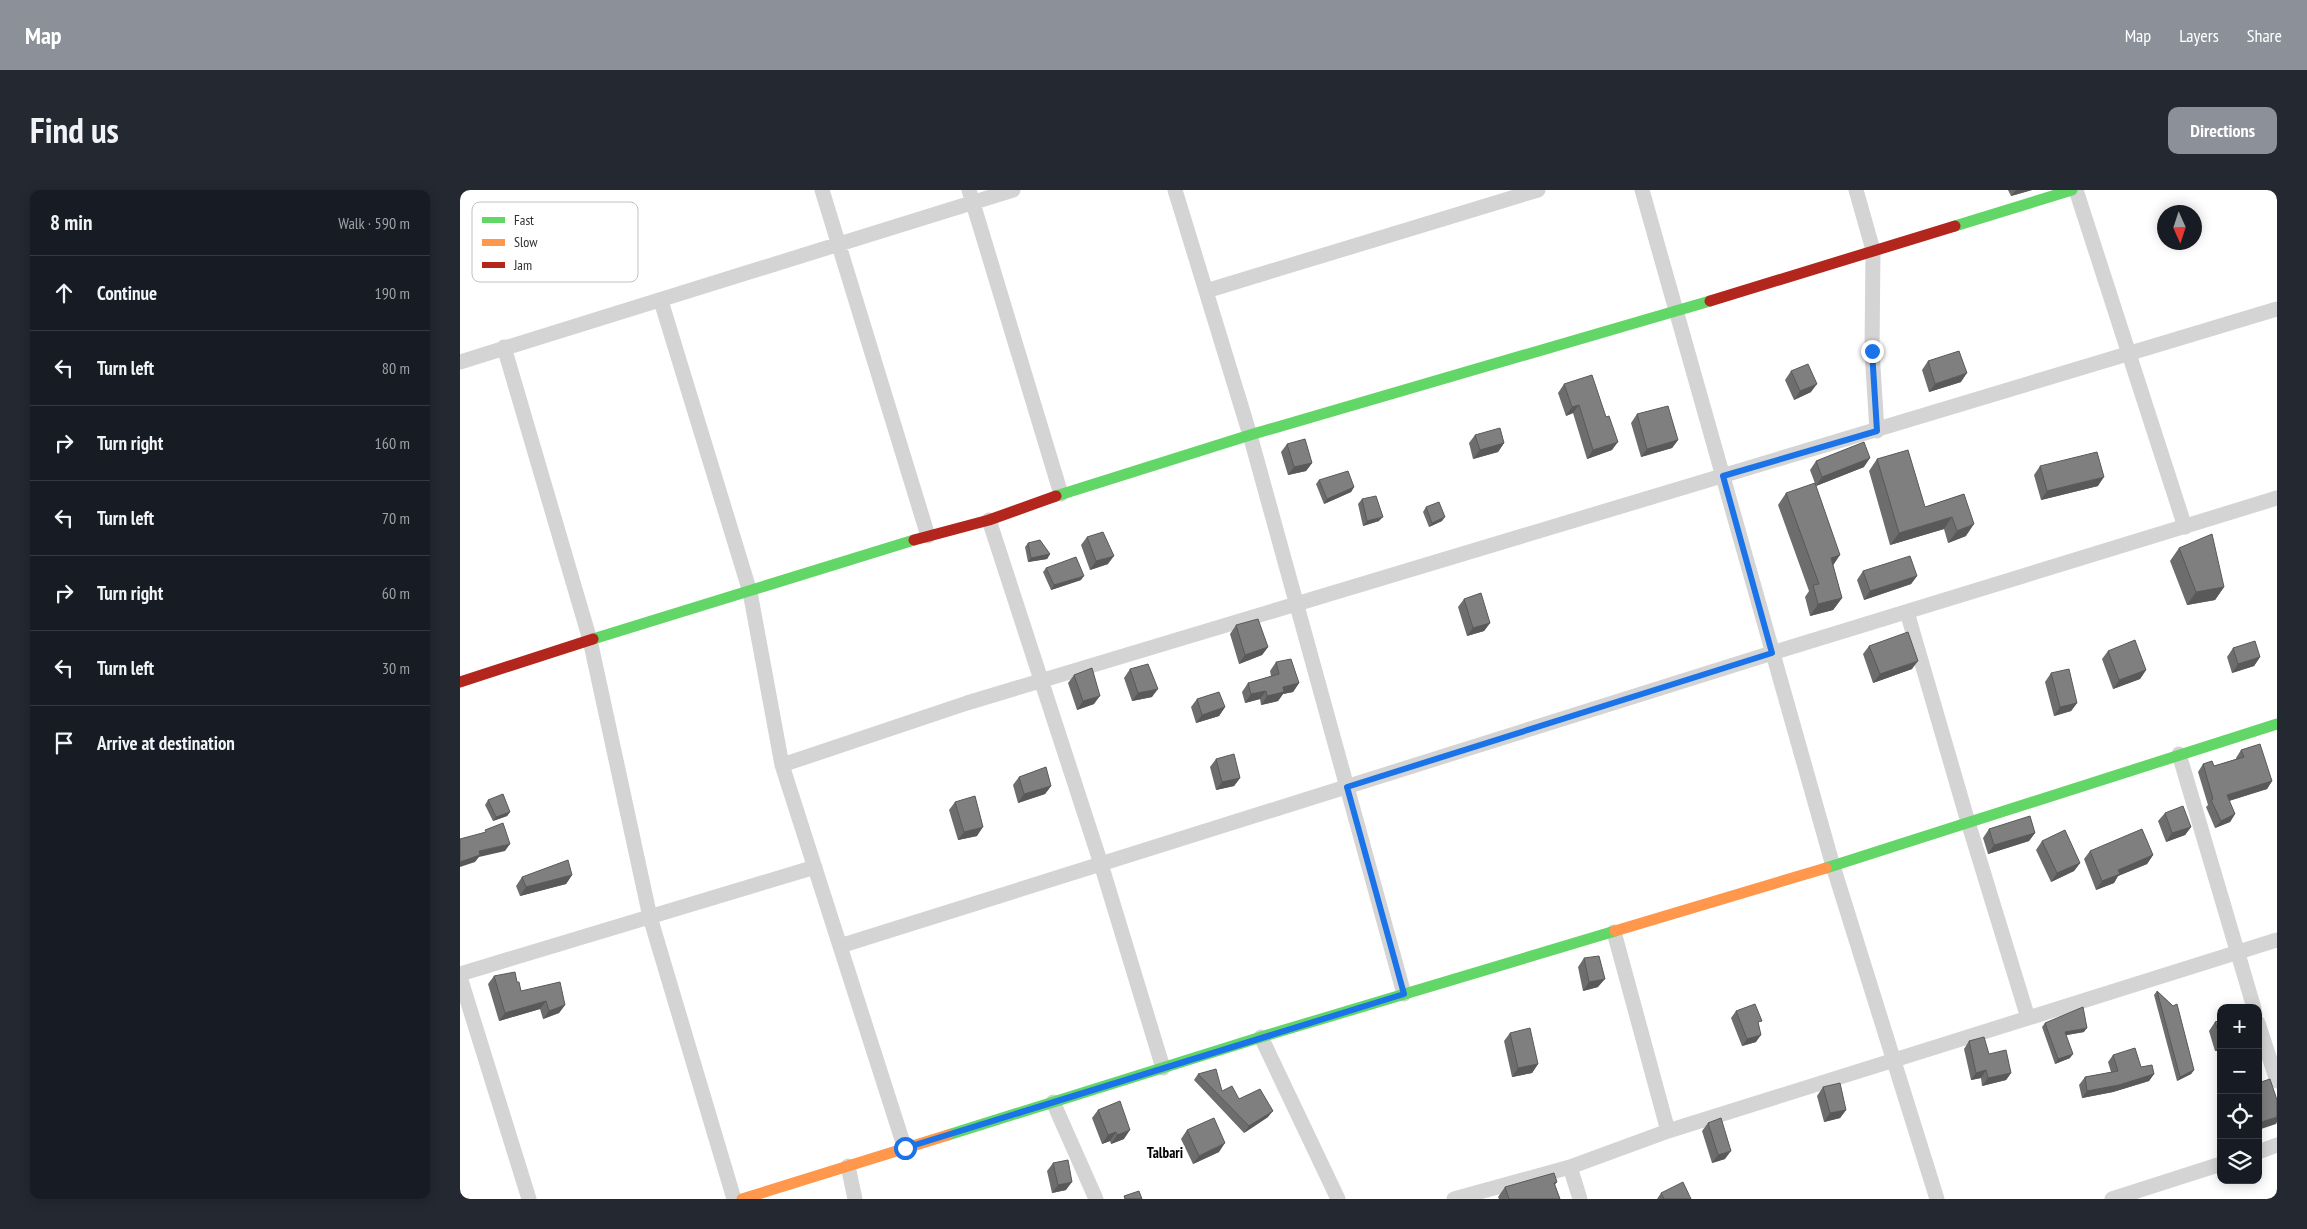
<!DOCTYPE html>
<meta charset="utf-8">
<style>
body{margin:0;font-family:"PT Sans Narrow",sans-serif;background:#242831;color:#f1f3f6}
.controls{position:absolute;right:15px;bottom:15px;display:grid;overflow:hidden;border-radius:10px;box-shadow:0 2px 12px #0003}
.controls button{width:45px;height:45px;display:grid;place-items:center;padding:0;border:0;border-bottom:1px solid #363941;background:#171b24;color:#f1f3f6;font:25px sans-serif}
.compass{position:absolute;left:1697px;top:15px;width:45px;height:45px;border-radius:50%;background:#171b24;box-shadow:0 2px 12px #0003;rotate:177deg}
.stop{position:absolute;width:15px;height:15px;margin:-11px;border:4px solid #1a73e8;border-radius:50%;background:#fff}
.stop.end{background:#1a73e8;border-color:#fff;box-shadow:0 1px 5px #0008}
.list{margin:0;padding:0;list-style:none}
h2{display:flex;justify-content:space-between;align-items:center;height:65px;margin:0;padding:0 20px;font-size:21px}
h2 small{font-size:16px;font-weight:400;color:#9ea1a6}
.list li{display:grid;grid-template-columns:32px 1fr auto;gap:15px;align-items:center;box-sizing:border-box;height:75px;padding:0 20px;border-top:1px solid #363941}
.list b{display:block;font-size:19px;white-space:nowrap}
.list em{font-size:16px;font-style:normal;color:#9ea1a6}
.icon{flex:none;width:28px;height:28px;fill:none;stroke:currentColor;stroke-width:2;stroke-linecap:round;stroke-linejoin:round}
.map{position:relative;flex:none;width:1817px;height:1009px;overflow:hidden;border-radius:10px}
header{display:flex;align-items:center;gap:30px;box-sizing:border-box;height:70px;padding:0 25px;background:#8c9099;color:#fff}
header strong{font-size:24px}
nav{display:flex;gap:28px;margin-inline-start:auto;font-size:18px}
.intro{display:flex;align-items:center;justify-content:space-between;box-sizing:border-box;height:120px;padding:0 30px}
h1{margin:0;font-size:35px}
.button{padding:12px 22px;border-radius:10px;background:#8c9099;color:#fff;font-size:18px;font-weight:700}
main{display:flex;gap:30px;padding:0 30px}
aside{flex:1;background:#171b24;border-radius:10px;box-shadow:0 2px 12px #0003}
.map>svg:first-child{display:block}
</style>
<header>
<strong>Map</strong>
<nav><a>Map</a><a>Layers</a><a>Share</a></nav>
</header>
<div class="intro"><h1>Find us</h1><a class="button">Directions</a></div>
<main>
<aside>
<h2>8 min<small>Walk · 590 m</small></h2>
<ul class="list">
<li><svg class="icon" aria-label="ahead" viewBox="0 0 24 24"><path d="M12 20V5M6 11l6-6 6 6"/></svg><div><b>Continue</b></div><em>190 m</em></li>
<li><svg class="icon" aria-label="left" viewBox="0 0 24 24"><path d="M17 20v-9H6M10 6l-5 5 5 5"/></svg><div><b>Turn left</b></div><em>80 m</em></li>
<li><svg class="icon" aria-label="right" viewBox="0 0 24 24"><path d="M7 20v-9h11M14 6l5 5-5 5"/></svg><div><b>Turn right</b></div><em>160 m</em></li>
<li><svg class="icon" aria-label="left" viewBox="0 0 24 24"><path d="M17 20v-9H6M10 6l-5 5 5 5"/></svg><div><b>Turn left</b></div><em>70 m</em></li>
<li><svg class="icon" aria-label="right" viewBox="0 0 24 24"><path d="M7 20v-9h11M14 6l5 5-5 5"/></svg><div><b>Turn right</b></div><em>60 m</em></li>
<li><svg class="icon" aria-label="left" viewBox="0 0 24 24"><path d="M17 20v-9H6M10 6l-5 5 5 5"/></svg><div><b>Turn left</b></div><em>30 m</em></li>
<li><svg class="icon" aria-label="arrive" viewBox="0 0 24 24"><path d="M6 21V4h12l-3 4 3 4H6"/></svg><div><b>Arrive at destination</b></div></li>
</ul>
</aside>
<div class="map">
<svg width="1817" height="1009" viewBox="0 0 1817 1009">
<rect width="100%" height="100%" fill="#fff"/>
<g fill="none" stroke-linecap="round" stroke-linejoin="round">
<path stroke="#d4d4d4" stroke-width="15" d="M362,0L468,346
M509,0L601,304
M715,0L790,245L944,804
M1182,0L1373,676L1477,1009
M1396,0L1413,60L1412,161L1417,241
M1616,0L1725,337
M746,101L1078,0
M201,111L290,402L322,575L445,959
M44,157L130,450L190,727L274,1009
M0,172L553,0
M529,330L641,674L703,878
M1447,422L1508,632L1568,828
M1719,564L1794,818
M322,575L507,513L1817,119
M1154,742L1208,941
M380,756L1312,463L1817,308
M0,784L355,677
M0,787L69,1009
M1798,833L1817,891
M801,847L878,1009
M593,912L636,1009
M1798,962L1817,955
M388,976L395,1009
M1110,977L1120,1009
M994,1009L1110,977L1208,941L1817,750
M1652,1009L1761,974"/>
<path stroke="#63d668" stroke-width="11" d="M1495,36L1612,0
M596,306L790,245L1250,111
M133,449L454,350
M1366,678L1817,534
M488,945L801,847L1155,741"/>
<path stroke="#ff974d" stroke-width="11" d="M1155,741L1366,678
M282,1009L488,945"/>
<path stroke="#b3261e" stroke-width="11" d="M1250,111L1495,36
M454,350L529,330L596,306
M0,492L133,449"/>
</g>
<path fill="#6d6d6d" d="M1548,0H1572L1551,6Z
M1468,171L1501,192L1469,202L1462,180Z
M1331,181L1351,202L1334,210L1325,190Z
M1104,194L1152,260L1127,269L1113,223L1106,226L1098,203Z
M1177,224L1218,250L1212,258L1181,267L1171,233Z
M1015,245L1044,253L1038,262L1013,269L1009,253Z
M827,254L852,273L846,281L828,285L821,262Z
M1417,269L1465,317L1504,304L1506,346L1488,353L1484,339L1430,355L1409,281Z
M1356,271L1404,277L1356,296L1350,280Z
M1580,276L1638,296L1581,310L1574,285Z
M859,290L894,297L891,302L864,314L856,294Z
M1326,303L1373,375L1382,408L1373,420L1350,426L1345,407L1349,401L1318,315Z
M902,309L919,331L903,336L898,314Z
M966,317L982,331L969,337L963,322Z
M627,347L648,374L630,380L621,355Z
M568,353L590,364L587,369L568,372L565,357Z
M1719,358L1764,397L1755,410L1727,415L1710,371Z
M586,378L621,390L591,400L583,382Z
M1403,381L1457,386L1451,394L1404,410L1397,390Z
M1004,409L1030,433L1024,441L1007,446L998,417Z
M776,435L808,457L802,465L779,474L770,444Z
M1409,456L1452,479L1413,493L1403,464Z
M1773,458L1800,467L1794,476L1772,483L1767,467Z
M1648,461L1686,480L1680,489L1653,499L1642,469Z
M816,472L839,493L833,502L823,504L818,511L801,515L800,509L785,513L782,502L788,493L811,486L810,481Z
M670,479L692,507L672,511L664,488Z
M1591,483L1617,513L1611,521L1594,526L1585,492Z
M614,485L634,514L617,520L608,493Z
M737,509L765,517L759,526L736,533L731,517Z
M1781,560L1812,591L1807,599L1769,611L1775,624L1770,632L1755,638L1746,617L1748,615L1738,582L1743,574L1754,576L1776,569V568Z
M756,569L780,588L774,596L756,600L750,577Z
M559,587L591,596L585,604L558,613L553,595Z
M28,610L50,622L47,626L33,631L25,615Z
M495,612L517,646L498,650L489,620Z
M1705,623L1731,637L1725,645L1706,652L1698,631Z
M1529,639L1575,643L1569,651L1528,664L1523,648Z
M1582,651L1620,673L1614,681L1591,692L1576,660Z
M1630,661L1693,665L1687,674L1658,686L1654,693L1636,700L1624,669Z
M112,685L106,694L60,706L56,696L62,687Z
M1124,768L1138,797L1123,801L1118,777Z
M34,786L57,792L61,801L105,815L99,823L83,829L80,819L39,831L28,794Z
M1697,801L1713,816L1734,880L1731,884L1717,891L1694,805Z
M1276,821L1296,852L1282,856L1271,828Z
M1761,830V860L1755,861L1749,841L1755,832Z
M1585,833L1624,842L1606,845L1610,868L1595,874L1582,837Z
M1050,843L1078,874L1072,883L1052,887L1044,851Z
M1509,851L1529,864L1551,883L1546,890L1522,896L1521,888L1511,890L1504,859Z
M1653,865L1681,877L1694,884L1689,891L1653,902L1622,908L1619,895L1625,887L1651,882L1648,872Z
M738,884L762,901L779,909L808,927L784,943L734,890Z
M1363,897L1386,920L1380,928L1364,932L1357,906Z
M638,920L664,949L651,954L650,951L642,954L632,928Z
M1248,933L1265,969L1252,973L1242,941Z
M727,940L759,962L733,974L721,949Z
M593,973L606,1000L592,1003L587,981Z
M1097,992L1095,995L1100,1009H1039L1038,1007L1045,997Z
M1201,1003L1231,1009H1197Z"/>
<path fill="#595959" d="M1556,0H1572L1551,6Z
M1507,183L1501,192L1469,202L1475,194Z
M1357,194L1351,202L1334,210L1340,201Z
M1119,215L1113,223L1106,226L1112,217Z
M1218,250L1212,258L1181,267L1187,259Z
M1158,252L1152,260L1127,269L1133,260Z
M1044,253L1038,262L1013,269L1020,260Z
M1410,268L1404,277L1356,296L1362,287Z
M852,273L846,281L828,285L834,277Z
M1644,287L1638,296L1581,310L1587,301Z
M894,297L891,302L864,314L867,309Z
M923,327L919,331L903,336L907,331Z
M985,327L982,331L969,337L972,333Z
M1492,327L1484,339L1430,355L1439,343Z
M1514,334L1506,346L1488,353L1497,341Z
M590,364L587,369L568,372L571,368Z
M1380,365L1372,377L1371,368Z
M654,366L648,374L630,380L636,371Z
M624,386L621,390L591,400L594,395Z
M1457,386L1451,394L1404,410L1410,401Z
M1764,397L1755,410L1727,415L1736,402Z
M1382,408L1373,420L1350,426L1358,414Z
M1030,433L1024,441L1007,446L1013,438Z
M808,457L802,465L779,474L785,465Z
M1800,467L1794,476L1772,483L1778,474Z
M1458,471L1452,479L1413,493L1420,484Z
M1686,480L1680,489L1653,499L1659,490Z
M839,493L833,502L823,504L818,511L801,515L807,506L823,497Z
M698,499L692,507L672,511L678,503Z
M806,501L800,509L785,513L791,504Z
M640,506L634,514L617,520L623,511Z
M1617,513L1611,521L1594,526L1600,517Z
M765,517L759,526L736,533L742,525Z
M780,588L774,596L756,600L762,592Z
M1812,591L1807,599L1762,613L1767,605Z
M591,596L585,604L558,613L564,604Z
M50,622L47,626L33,631L36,627Z
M1775,624L1770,632L1755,638L1761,631Z
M523,637L517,646L498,650L504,642Z
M1731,637L1725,645L1706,652L1712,643Z
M1575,643L1569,651L1528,664L1534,655Z
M50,654L45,661L19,667L15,672L0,677V672L19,661Z
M1693,665L1687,674L1658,686L1654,693L1636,700L1642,691L1658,680Z
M1620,673L1614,681L1591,692L1597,683Z
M112,685L106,694L60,706L66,697Z
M1145,789L1138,797L1123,801L1129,792Z
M86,811L80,819L39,831L45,823Z
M105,815L99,823L83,829L89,821Z
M1627,838L1624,842L1602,846L1605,842Z
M1301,845L1296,852L1282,856L1287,849Z
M1761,853V860L1755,861Z
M1613,864L1610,868L1595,874L1598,869Z
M1078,874L1072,883L1052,887L1058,878Z
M1526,880L1521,888L1511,890L1516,883Z
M1734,880L1731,884L1717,891L1720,887Z
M1551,883L1546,890L1522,896L1528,888Z
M1694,884L1689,891L1653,902L1622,908L1627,901Z
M1386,920L1380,928L1364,932L1370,923Z
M813,921L808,927L784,943L789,936Z
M1817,927V932L1816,934L1798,940V933Z
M670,940L664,949L651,954L657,945Z
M656,942L650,951L642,954L648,945Z
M765,953L759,962L733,974L739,966Z
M1271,961L1265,969L1252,973L1258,965Z
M612,992L606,1000L592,1003L598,995Z"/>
<path fill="#7f7f7f" stroke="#595959" d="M1499,161L1507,183L1475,194L1468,171Z
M1348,174L1357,194L1340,201L1331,181Z
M1132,185L1146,227L1149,226L1158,252L1133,260L1119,215L1112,217L1104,194Z
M1208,216L1218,250L1187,259L1177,224Z
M1040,238L1044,253L1020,260L1015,245Z
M845,249L852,273L834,277L827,254Z
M1404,252L1410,268L1362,287L1356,271Z
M1448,260L1465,317L1504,304L1514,334L1497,341L1492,327L1439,343L1417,269Z
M1637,262L1644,287L1587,301L1580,276Z
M888,281L894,297L867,309L859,290Z
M1355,293L1380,365L1371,368L1382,408L1358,414L1353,395L1359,394L1326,303Z
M916,306L923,327L907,331L902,309Z
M979,312L985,327L972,333L966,317Z
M643,342L654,366L636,371L627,347Z
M1752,344L1764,397L1736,402L1719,358Z
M580,350L590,364L571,368L568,353Z
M1450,366L1457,386L1410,401L1403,381Z
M616,367L624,386L594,395L586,378Z
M1021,403L1030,433L1013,438L1004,409Z
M798,429L808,457L785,465L776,435Z
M1448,442L1458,471L1420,484L1409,456Z
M1675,450L1686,480L1659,490L1648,461Z
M1795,451L1800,467L1778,474L1773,458Z
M831,469L839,493L823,497L824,502L807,506L806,501L791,504L788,493L819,484L816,472Z
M688,474L698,499L678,503L670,479Z
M632,478L640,506L623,511L614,485Z
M1609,479L1617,513L1600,517L1591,483Z
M759,502L765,517L742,525L737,509Z
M1800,554L1812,591L1767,605L1775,624L1761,631L1751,610L1753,609L1743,574L1752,571L1754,576L1784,567L1781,560Z
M774,564L780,588L762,592L756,569Z
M586,577L591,596L564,604L559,587Z
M43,604L50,622L36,627L28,610Z
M515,606L523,637L504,642L495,612Z
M1723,616L1731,637L1712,643L1705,623Z
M1570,626L1575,643L1534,655L1529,639Z
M43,633L50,654L19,661L20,665L0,672V649L26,642L25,640Z
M1682,639L1693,665L1658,680L1660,684L1642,691L1630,661Z
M1605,640L1620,673L1597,683L1582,651Z
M108,670L112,685L66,697L62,687Z
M1139,766L1145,789L1129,792L1124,768Z
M55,782L57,792H59L61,801L100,792L105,815L89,821L86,811L45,823L34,786Z
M1697,801L1713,816L1717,814L1734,880L1720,887Z
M1295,814L1302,831L1298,832L1301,845L1287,849L1276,821Z
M1623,817L1627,838L1605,842L1613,864L1598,869L1585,833Z
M1761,830V850L1755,832Z
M1070,838L1078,874L1058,878L1050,843Z
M1524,847L1529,864L1546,860L1551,883L1528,888L1526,880L1516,883L1509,851Z
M1675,858L1681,877L1692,875L1694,884L1659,895L1627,901L1625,887L1658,881L1653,865Z
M756,879L762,901L772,896L779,909L800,899L813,921L789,936L738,884Z
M1810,889L1817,910V927L1798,933V893Z
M1380,893L1386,920L1370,923L1363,897Z
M660,911L670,940L657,945L656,942L648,945L638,920Z
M754,928L765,953L739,966L727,940Z
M1261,928L1271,961L1258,965L1248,933Z
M608,970L612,992L598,995L593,973Z
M1094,983L1097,992L1094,993L1100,1009H1049L1045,997Z
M1223,992L1231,1009H1204L1201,1003Z
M679,1001L682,1009H665L664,1006Z"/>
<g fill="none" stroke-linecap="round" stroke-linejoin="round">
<path stroke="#1a73e8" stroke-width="6" d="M445,958L944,804L887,597L1312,463L1263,286L1417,241L1412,161"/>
</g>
<g text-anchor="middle" stroke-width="5" stroke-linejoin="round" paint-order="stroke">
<g font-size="15" font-weight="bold" fill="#000" stroke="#fff">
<text x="705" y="968">Talbari</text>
</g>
</g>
<rect x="12" y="12" width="166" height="80" rx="8" fill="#fff" stroke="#c1c1c1" stroke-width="1"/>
<rect x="22" y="27" width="23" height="6" fill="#63d668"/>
<rect x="22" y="49" width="23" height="7" fill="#ff974d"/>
<rect x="22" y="72" width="23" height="6" fill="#b3261e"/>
<g font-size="14" fill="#303030">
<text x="54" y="35">Fast</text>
<text x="54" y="57">Slow</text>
<text x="54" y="80">Jam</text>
</g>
</svg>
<div class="controls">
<button>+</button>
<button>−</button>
<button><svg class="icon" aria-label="locate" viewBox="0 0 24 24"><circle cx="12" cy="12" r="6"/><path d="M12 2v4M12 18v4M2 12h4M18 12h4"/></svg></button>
<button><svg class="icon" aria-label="layers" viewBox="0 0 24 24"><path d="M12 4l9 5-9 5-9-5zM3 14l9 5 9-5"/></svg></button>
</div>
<svg class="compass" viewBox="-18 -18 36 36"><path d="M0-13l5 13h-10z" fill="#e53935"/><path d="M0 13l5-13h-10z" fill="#9ea1a6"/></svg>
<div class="stop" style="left:445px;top:958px"></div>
<div class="stop end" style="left:1412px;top:161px"></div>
</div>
</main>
